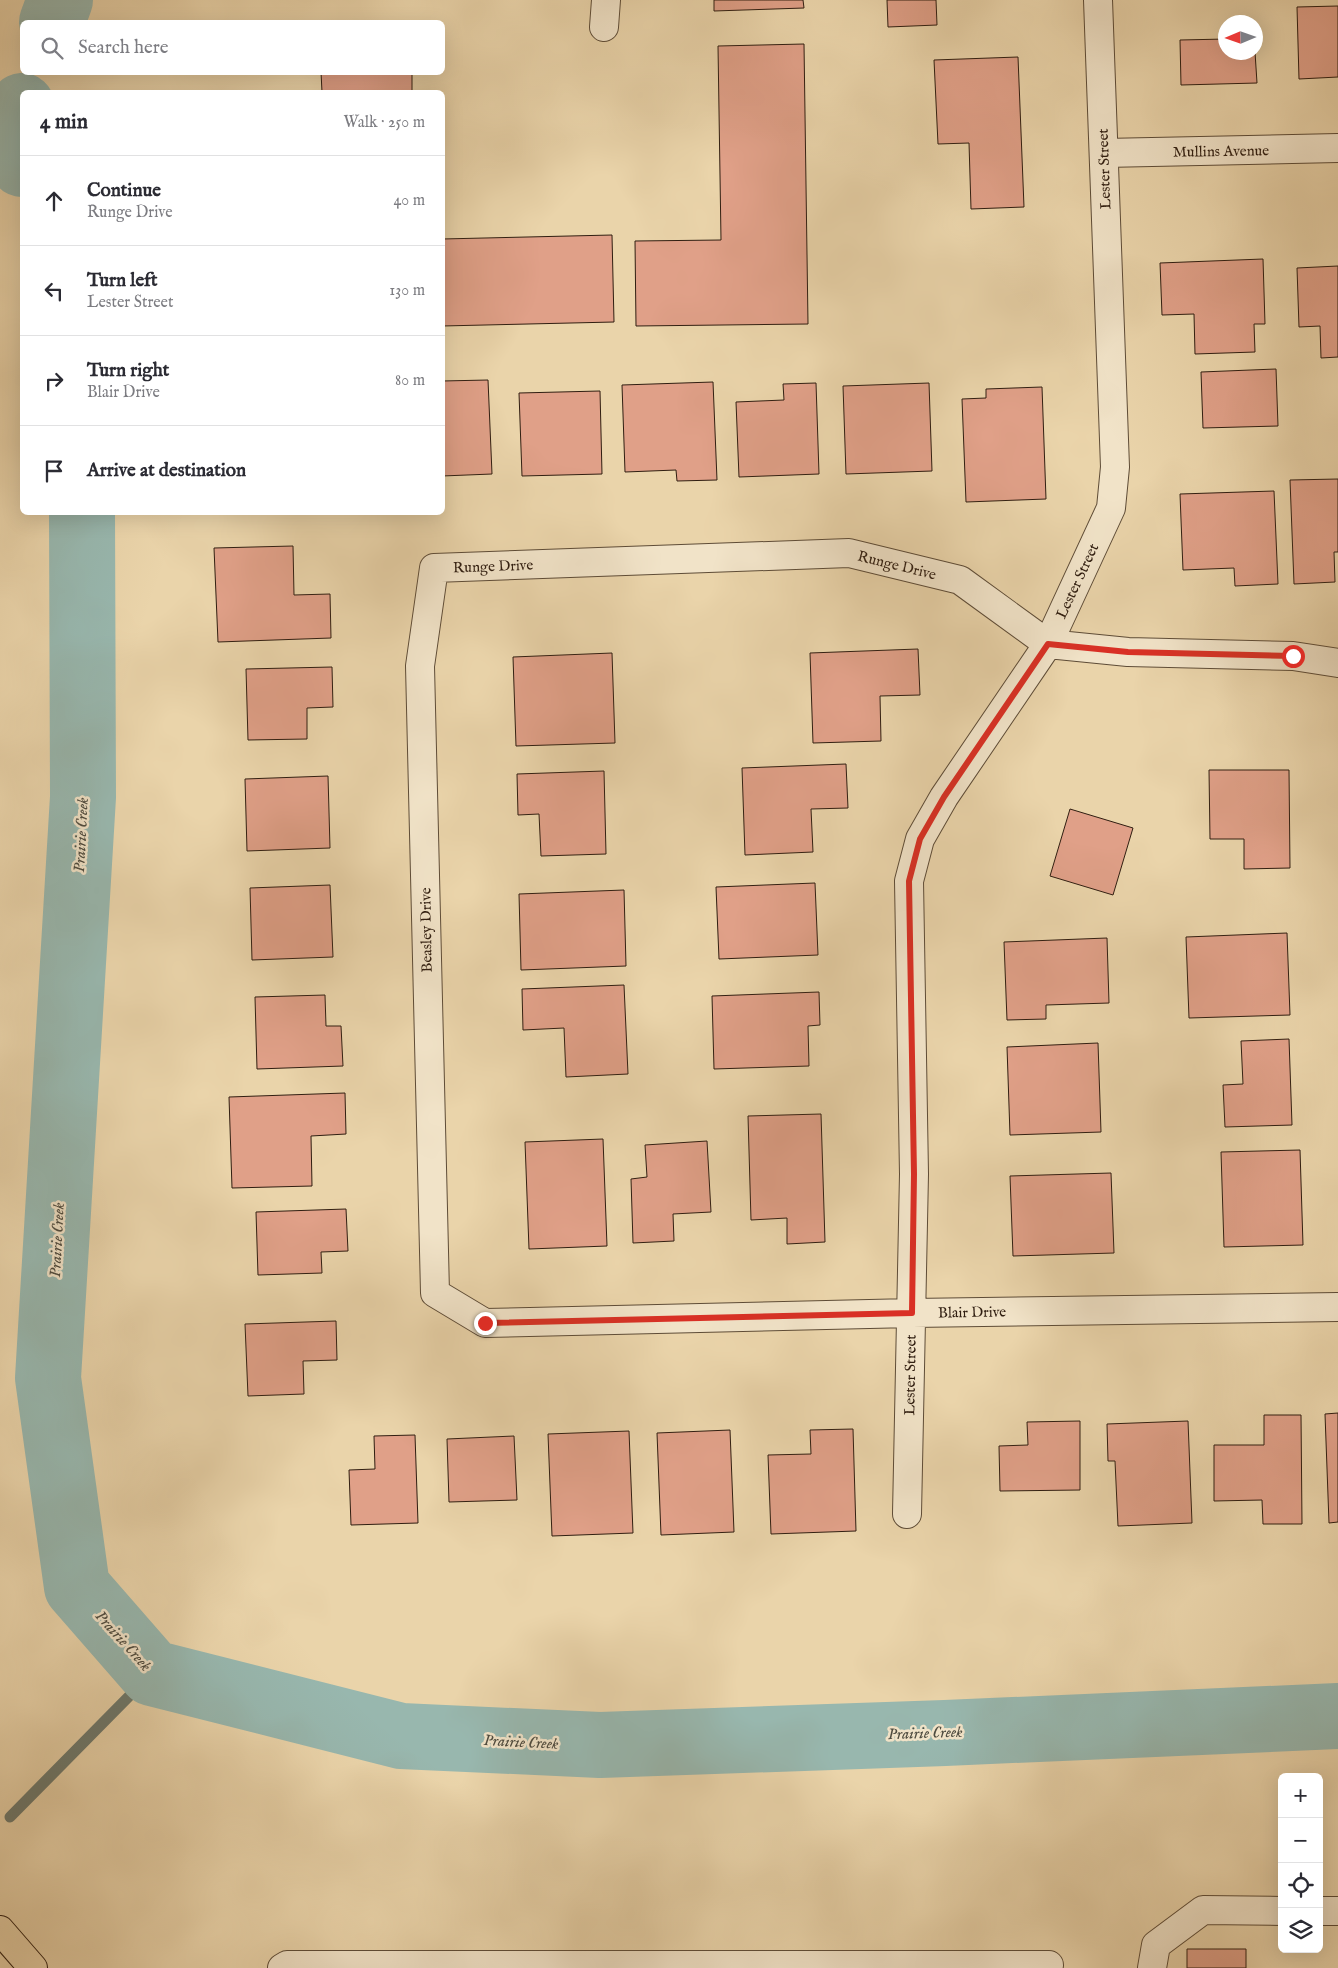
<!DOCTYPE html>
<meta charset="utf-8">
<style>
body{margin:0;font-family:"IM FELL English",serif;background:#f7f7f7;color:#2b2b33}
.controls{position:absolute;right:15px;bottom:15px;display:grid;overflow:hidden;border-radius:8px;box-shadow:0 5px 20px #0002}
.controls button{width:45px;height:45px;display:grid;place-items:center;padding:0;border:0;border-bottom:1px solid #e1e1e2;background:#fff;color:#2b2b33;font:25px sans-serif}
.compass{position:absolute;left:1218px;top:15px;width:45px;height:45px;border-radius:50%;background:#fff;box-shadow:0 5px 20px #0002;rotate:268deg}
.stop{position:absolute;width:15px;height:15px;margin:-11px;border:4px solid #d93025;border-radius:50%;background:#fff}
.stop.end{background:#d93025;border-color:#fff;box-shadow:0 1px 5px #0008}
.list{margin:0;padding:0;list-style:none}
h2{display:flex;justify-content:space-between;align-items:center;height:65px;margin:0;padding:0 20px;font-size:21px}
h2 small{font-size:16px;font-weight:400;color:#7c7c81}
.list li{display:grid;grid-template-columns:32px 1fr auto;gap:15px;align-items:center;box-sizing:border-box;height:90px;padding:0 20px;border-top:1px solid #e1e1e2}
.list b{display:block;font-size:19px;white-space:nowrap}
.list p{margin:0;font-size:16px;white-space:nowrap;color:#7c7c81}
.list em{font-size:16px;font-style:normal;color:#7c7c81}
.icon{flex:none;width:28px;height:28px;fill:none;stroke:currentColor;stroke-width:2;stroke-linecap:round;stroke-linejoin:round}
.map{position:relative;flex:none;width:1338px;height:1968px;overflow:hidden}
.search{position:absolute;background:#fff;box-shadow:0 5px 20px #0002;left:20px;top:20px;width:425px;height:55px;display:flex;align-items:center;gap:12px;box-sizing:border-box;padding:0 18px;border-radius:8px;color:#7c7c81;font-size:19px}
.panel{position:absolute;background:#fff;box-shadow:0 5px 20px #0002;left:20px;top:90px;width:425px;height:425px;border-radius:8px}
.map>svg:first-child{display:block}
</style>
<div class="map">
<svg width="1338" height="1968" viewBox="0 0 1338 1968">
<rect width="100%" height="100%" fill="#ead4aa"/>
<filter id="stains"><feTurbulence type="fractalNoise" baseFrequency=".004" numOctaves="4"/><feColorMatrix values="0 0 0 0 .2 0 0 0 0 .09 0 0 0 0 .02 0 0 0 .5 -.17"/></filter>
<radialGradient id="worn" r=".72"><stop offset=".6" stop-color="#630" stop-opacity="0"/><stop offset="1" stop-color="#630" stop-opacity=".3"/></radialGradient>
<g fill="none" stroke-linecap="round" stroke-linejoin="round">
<path stroke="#6e7a6f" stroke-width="11" d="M10,1817L152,1673"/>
<path stroke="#98b7ae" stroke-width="66" d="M52,22L60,0
M22,106L15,126L22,164
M82,512L83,797L48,1378L77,1587L152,1673L401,1736L600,1745L945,1733L1338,1716"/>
</g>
<path fill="#e0a088" stroke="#301e11" d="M714,0H803L804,8L714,11Z
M887,0H936L937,25L888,27Z
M1338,6V77L1299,79L1297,7Z
M1226,39V52H1255L1257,83L1181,85L1180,40Z
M804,44L808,324L636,326L635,241L721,240L718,46Z
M1018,57L1024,207L971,209L969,143L938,144L934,60Z
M321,72H412V92H322Z
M612,235L614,322L442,326V239Z
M1263,259L1265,324H1254L1255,352L1195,354L1194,314L1162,315L1160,263Z
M1338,266V357L1321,358L1320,326L1299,327L1297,268Z
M1276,369L1278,426L1203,428L1201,372Z
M488,380L492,474L442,476V381Z
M713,382L717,480L677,481L676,470L625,472L622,385Z
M816,383L819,474L739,477L736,402L784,400L783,384Z
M929,383L932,471L846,474L843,386Z
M1042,387L1046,499L966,502L962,399L986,398V389Z
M600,391L602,474L522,476L519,393Z
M1338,479V552H1334L1335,582L1294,584L1290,480Z
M1274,491L1278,584L1235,586L1234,568L1183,570L1180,494Z
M293,546L294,595L330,594L331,638L218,642L214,548Z
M918,649L920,695L880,696L881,741L813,743L810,653Z
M612,653L615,743L516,746L513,657Z
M332,667L333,707L307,708V739L248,740L246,669Z
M846,764L848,808L811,809L813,852L745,855L742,768Z
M1209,770H1289L1290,868L1244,869V839H1210Z
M604,771L606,854L541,856L539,814L518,815L517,774Z
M328,776L330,848L247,851L245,779Z
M1070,809L1133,828L1113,895L1050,876Z
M815,883L818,955L719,959L716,887Z
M330,885L333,957L252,960L250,888Z
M624,890L626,966L521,970L519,894Z
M1287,933L1290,1015L1189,1018L1186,937Z
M1107,938L1109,1003L1046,1005V1019L1007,1020L1004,942Z
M624,985L628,1074L566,1077L564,1028L523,1030L522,989Z
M819,992L820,1025L808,1026L809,1066L714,1069L712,996Z
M325,995L326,1026H341L343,1066L257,1069L255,997Z
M1289,1039L1292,1125L1225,1127L1223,1085L1243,1084L1241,1041Z
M1098,1043L1101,1132L1010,1135L1007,1047Z
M345,1093L346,1134L311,1136L312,1186L232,1188L229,1097Z
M821,1114L825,1242L787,1244V1218L751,1220L748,1116Z
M603,1139L607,1246L529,1249L525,1142Z
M707,1141L711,1212L673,1214L674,1241L633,1243L631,1179L647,1177L645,1145Z
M1300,1150L1303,1245L1224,1247L1221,1152Z
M1111,1173L1114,1253L1013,1256L1010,1176Z
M346,1209L348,1251L321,1252L322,1273L258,1275L256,1212Z
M336,1321L337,1360L303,1361L304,1394L248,1396L245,1324Z
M1338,1413V1522L1329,1523L1325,1414Z
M1264,1415H1301L1302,1524H1263L1262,1500L1214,1501V1445H1264Z
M1080,1421V1490L1000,1491L999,1446L1028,1445L1027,1422Z
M1188,1421L1192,1523L1118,1526L1115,1461H1108L1107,1424Z
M853,1429L856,1531L771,1534L768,1455L811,1454L810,1430Z
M730,1430L734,1532L661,1535L657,1433Z
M629,1431L633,1533L552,1536L548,1434Z
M415,1435L418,1523L351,1525L349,1470L375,1469L374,1436Z
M514,1436L517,1500L449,1502L447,1439Z
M1187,1949H1246V1968H1187Z"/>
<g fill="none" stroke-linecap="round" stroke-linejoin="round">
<defs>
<path id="minor" d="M604,27L606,0
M1104,153L1338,148
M1338,663L1293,656L1128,652L1048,644L960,580L849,553L434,568L420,666L435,1293L485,1323L912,1313L1338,1307
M907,1514L914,1174L909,881L920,839L944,797L1048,644L1111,508L1115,467L1098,0
M1319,1911H1338
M282,1968L287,1965H1049L1048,1968
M1152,1968L1156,1945L1203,1910L1282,1911"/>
<path id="major" d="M0,1930L33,1968"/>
</defs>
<use href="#minor" stroke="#5e4c37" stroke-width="30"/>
<use href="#major" stroke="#301e11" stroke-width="30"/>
<use href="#minor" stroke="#f1e3c8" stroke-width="28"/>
<use href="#major" stroke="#ead4aa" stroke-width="28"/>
</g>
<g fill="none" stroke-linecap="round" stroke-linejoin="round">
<path stroke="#d93025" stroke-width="6" d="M485,1323L912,1313L914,1174L909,881L920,839L944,797L1048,644L1128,652L1293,656"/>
</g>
<g text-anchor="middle" stroke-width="5" stroke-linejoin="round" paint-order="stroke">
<g font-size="15" fill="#301e11" stroke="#f1e3c8">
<text transform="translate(1221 151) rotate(-1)" y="5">Mullins Avenue</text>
<text transform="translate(1104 169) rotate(-92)" y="5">Lester Street</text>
<text transform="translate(897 565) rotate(14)" y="5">Runge Drive</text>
<text transform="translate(493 566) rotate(-2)" y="5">Runge Drive</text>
<text transform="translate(1077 581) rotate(-65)" y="5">Lester Street</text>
<text transform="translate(426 930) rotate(-91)" y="5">Beasley Drive</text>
<text transform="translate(972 1312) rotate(-1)" y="5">Blair Drive</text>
<text transform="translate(910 1375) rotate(-89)" y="5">Lester Street</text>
</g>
<g font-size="16" font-style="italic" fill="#4f4c40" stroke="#f1e3c8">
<text transform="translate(80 835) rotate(-87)" y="6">Prairie Creek</text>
<text transform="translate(56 1240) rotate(-87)" y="6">Prairie Creek</text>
<text transform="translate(124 1640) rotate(48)" y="6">Prairie Creek</text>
<text transform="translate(925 1732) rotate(-2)" y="6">Prairie Creek</text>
<text transform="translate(521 1741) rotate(3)" y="6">Prairie Creek</text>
</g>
</g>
<rect width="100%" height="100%" filter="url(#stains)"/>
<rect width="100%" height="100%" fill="url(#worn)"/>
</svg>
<div class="controls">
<button>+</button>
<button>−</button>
<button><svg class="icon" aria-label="locate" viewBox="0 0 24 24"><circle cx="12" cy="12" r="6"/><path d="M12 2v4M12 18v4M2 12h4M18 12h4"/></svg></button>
<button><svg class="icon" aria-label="layers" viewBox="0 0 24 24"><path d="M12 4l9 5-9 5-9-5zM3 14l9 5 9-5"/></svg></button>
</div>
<svg class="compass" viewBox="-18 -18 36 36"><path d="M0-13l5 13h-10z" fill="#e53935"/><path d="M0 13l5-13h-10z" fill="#7c7c81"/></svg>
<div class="stop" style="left:1293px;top:656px"></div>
<div class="stop end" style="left:485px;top:1323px"></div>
<div class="search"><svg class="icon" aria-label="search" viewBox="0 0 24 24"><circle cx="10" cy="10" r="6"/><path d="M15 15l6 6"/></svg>Search here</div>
<section class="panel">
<h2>4 min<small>Walk · 250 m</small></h2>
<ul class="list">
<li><svg class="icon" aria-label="ahead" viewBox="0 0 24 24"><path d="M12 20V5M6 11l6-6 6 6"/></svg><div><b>Continue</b><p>Runge Drive</p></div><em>40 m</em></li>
<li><svg class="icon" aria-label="left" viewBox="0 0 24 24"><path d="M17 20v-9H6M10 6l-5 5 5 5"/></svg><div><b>Turn left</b><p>Lester Street</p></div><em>130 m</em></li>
<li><svg class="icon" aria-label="right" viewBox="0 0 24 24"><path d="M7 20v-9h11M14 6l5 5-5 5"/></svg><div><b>Turn right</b><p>Blair Drive</p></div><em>80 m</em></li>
<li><svg class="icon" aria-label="arrive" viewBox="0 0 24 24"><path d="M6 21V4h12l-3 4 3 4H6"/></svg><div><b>Arrive at destination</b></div></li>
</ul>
</section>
</div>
